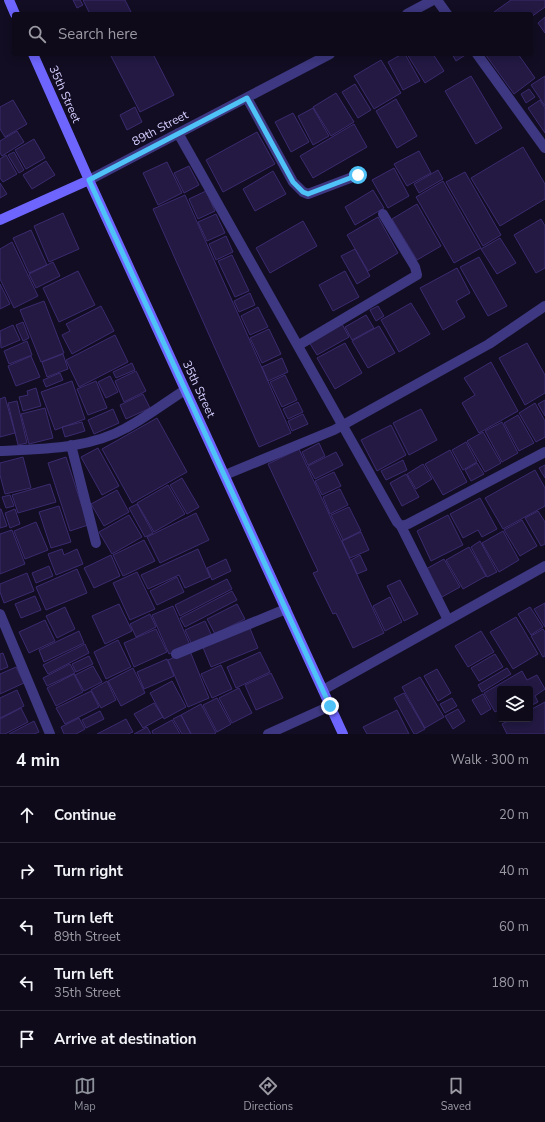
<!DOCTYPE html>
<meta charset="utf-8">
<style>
body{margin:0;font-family:"Nunito Sans",sans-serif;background:#1c1827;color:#f1f3f6}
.controls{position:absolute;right:12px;bottom:12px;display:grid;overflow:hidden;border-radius:4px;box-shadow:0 2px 10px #0003}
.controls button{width:36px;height:36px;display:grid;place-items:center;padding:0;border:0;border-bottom:1px solid #2e2b39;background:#0e0a1a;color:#f1f3f6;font:20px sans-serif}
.stop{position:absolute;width:12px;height:12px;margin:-9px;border:3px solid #4fc3f7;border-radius:50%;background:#fff}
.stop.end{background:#4fc3f7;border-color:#fff;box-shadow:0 1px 4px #0008}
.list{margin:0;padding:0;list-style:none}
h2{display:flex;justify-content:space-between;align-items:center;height:52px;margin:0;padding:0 16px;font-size:17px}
h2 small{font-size:13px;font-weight:400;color:#9b9aa2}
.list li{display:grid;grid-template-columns:26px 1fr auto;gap:12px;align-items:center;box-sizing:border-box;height:56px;padding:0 16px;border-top:1px solid #2e2b39}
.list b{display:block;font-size:15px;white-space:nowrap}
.list p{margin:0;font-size:13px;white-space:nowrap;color:#9b9aa2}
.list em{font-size:13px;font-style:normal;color:#9b9aa2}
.icon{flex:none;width:22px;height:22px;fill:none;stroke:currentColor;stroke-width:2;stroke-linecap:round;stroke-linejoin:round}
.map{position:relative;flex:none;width:545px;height:734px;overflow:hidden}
.search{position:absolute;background:#0e0a1a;box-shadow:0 2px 10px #0003;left:12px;right:12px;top:12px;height:44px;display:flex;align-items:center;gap:10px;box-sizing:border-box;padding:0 14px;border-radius:4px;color:#9b9aa2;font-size:15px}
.sheet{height:332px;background:#0e0a1a}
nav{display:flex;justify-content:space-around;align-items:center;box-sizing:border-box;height:56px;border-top:1px solid #2e2b39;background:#0e0a1a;font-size:11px;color:#9b9aa2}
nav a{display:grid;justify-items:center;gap:2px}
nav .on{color:#8c9099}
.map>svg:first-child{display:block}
</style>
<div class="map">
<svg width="545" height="734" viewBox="0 0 545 734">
<rect width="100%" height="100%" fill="#120d22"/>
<path fill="#231943" stroke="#3b2b6f" d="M73,0H80L83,5L77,8Z
M83,0H125L132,14H90Z
M511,0H545V7L531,17V14H496L494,12Z
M545,17V33L538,23Z
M110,54H153L174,95L140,112Z
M402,54H405L420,81L403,90L388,62Z
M407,54H433L444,71L425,83Z
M452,54H467L456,61Z
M485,54H518L535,78L514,94Z
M381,60L401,93L374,109L354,76Z
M471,76L502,128L476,144L445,91Z
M545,76V106L531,85Z
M355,84L371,110L358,118L342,92Z
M529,89L535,97L526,103L521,94Z
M336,93L354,122L331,136L313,107Z
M396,99L417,136L397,148L376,111Z
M13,100L27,124L5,137L0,129V107Z
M540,100L545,108V133L528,108Z
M135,107L142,122L127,130L120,115Z
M313,108L329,136L313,145L298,116Z
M293,113L309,142L291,152L275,122Z
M354,124L367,147L313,178L300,156Z
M17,131L24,142L2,156L0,153V141Z
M257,132L275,164L223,192L206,160Z
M34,139L45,158L26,169L15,150Z
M523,147L545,184V199L500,226L471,178Z
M419,151L431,173L407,186L394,164Z
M14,152L24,170L19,173L8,155Z
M6,155L17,174L3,182L0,178V159Z
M46,161L55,175L32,189L23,175Z
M167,162L182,193L158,205L143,173Z
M189,166L199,185L184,193L174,173Z
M394,168L409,196L388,208L372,180Z
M438,170L443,179L419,193L414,184Z
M273,171L286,194L255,211L243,189Z
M465,172L501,235L483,246L446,182Z
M443,181L481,248L454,263L416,197Z
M0,183L7,194L0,198Z
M373,190L384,208L355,225L345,207Z
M206,191L215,211L198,219L189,199Z
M185,195L291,433L259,447L153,209Z
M417,204L441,246L417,260L392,219Z
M63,213L79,249L49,262L34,226Z
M216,214L225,233L207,241L198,222Z
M378,217L398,253L368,271L347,235Z
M541,219L545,226V268L536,273L514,235Z
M303,221L317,246L270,273L256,248Z
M31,230L47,265L29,273L13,238Z
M226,236L233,252L216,260L209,244Z
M500,238L516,263L497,274L481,249Z
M12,242L38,296L14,308L0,279V249Z
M355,249L370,276L357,284L341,256Z
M232,255L249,291L235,297L218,261Z
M479,257L507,306L488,316L460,267Z
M53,262L60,276L36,288L29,274Z
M457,268L470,293L456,301L465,317L443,330L420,288Z
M78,271L95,305L59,322L43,288Z
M345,271L359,297L333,311L319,285Z
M0,284L10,304L0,309Z
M250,293L255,305L239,312L234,301Z
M44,301L64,353L41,362L20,310Z
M411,303L430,334L399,352L381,320Z
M101,306L114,331L72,354L62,335L70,331L66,324Z
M378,306L384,316L376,321L370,310Z
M258,307L268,327L250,335L241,316Z
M366,315L374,328L352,340L345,327Z
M23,322L29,338L23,341L16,325Z
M342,324L349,337L317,355L309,342Z
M13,325L20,340L1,348L0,331Z
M379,326L395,353L368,368L352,341Z
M269,329L281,354L262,363L250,338Z
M115,335L128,362L79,387L66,360Z
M27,341L32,355L9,364L4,351Z
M345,343L362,373L335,389L317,358Z
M527,343L545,375V393L525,405L499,358Z
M63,354L68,369L47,377L42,362Z
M31,356L40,377L16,386L8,366Z
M282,358L288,372L268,381L262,367Z
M491,362L518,411L479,433L462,403L475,395L464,378Z
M132,363L135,370L116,378L113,372Z
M136,371L146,391L124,402L115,381Z
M60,373L63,380L46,387L43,380Z
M285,375L297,400L282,407L270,382Z
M110,376L118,392L106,398L98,382Z
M72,381L85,419L55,430L41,392Z
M96,381L107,408L88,415L77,389Z
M36,388L41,406L23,411L19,397L28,395L27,391Z
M143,394L150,408L126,419L120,405Z
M5,397L15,433L0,437V399Z
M545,400V416L538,404Z
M17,401L27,443L18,445L8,403Z
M298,402L303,412L288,419L283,409Z
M535,403L545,421V437L536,442L519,413Z
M45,408L53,438L29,444L21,414Z
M113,409L119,423L94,434L88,420Z
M421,409L437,440L409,455L393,423Z
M303,414L308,424L292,431L288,421Z
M518,415L534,443L519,451L504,423Z
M157,418L187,472L132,503L102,449Z
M82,422L85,431L65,437L62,427Z
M502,422L518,453L502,462L485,431Z
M391,425L406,455L377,471L361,440Z
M483,432L501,463L485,472L467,441Z
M466,442L477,462L463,470L452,450Z
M319,443L325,456L308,465L302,452Z
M98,448L119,486L102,495L81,457Z
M299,449L384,633L353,648L336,613L333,614L313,573L318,571L268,464Z
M450,450L467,482L443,495L425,464Z
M336,452L343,465L315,479L308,466Z
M23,457L31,488L5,494L0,475V463Z
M66,457L88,525L70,531L48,463Z
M403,460L407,470L386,480L381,471Z
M477,463L484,474L471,481L465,470Z
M423,464L432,479L416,489L407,474Z
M545,465V478L539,468Z
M535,470L545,488V506L503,529L485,498Z
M334,472L341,486L322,495L315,481Z
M406,474L419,497L402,506L390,483Z
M182,478L199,507L187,514L170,485Z
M50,484L56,502L18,513L12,495Z
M168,485L185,514L154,532L137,503Z
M340,489L348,505L330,514L323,497Z
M117,490L129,512L104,526L91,504Z
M10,495L14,506L6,508L2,497Z
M480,498L497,529L482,537L478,530L463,538L450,514Z
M137,504L153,533L145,537L129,508Z
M59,506L71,542L51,548L39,512Z
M349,507L361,531L343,540L331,515Z
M0,509H1L7,526L0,528Z
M15,509L20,524L10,528L5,513Z
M538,511L545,522V544L541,546L525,518Z
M196,513L209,540L160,563L147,537Z
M129,515L142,537L112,554L99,532Z
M448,515L463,545L431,561L417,531Z
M522,520L537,546L520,556L504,530Z
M36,522L48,550L25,559L14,531Z
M12,530L25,564L0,574V534Z
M503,531L519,560L499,572L482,543Z
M361,532L369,550L350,558L342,541Z
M144,540L155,561L123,576L113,555Z
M480,541L497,572L487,577L471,547Z
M469,547L486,576L463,589L446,560Z
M62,549L64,555L77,549L83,564L56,575L48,554Z
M198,549L210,577L185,588L179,575L148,589L141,575Z
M111,555L120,576L94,588L84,568Z
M360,555L367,570L357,574L351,560Z
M226,559L231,571L212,580L207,568Z
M444,559L460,587L442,597L426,569Z
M49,566L53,576L36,583L32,573Z
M77,569L87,593L46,610L36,587Z
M137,572L155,609L130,620L113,583Z
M27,573L34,591L4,603L0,592V584Z
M177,577L184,592L157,605L150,591Z
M227,579L232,589L180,616L175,605Z
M400,580L418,614L404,621L387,586Z
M232,591L237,600L185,627L180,618Z
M35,596L41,610L21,618L15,604Z
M390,597L402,622L385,631L373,606Z
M545,603V627L534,609Z
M119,604L132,631L105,644L92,616Z
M237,604L245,619L215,634L207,619Z
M173,606L190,645L169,654L152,615Z
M65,607L75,629L57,638L46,616Z
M530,607L543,627L531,635L518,614Z
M150,614L156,627L136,637L130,624Z
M516,617L538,654L513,669L490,632Z
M45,620L55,641L29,653L19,632Z
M205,621L212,636L192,645L185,630Z
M249,626L258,648L211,667L202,645Z
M156,629L167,652L134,667L124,643Z
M543,629L545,632V656L543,657L531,636Z
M79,631L84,643L44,662L39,650Z
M481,631L494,652L468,667L455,646Z
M118,640L131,667L106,679L94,652Z
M85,644L89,653L48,674L43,665Z
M190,651L209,698L188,707L168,660Z
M260,652L270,672L236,688L227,667Z
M3,653L8,667L0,670V654Z
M495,654L503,667L479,681L471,668Z
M89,656L93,664L76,672L72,664Z
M167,659L174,676L144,689L137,672Z
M70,664L75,673L47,686L43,678Z
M221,665L232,689L212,698L201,674Z
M93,666L102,682L84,691L75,675Z
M16,667L24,683L0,694V674Z
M133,668L145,693L121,706L108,681Z
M507,668L511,674L482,692L478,685Z
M437,669L451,693L438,701L424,676Z
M522,671L527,680L537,675L545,689L535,696L538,702L530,706V689H500V709L495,712L484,693Z
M271,673L283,698L256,710L245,685Z
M74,674L83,692L56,706L47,688Z
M420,677L444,717L425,728L402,687Z
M107,681L116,700L101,708L91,690Z
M172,681L186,707L164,719L150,693Z
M239,688L252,713L232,723L219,698Z
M17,690L24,706L0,718V698Z
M91,691L99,707L65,724L56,708Z
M404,693L425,729L416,734H414L394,698Z
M483,694L491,709L481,715L472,700Z
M217,698L231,724L217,732L203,705Z
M452,698L457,706L445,713L440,704Z
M545,702V734H507L502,724L512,719H530V710Z
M154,703L163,717L143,728L134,714Z
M201,704L216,733L214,734H191L181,715Z
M21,708L28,722L5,734H0V719Z
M458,709L465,721L453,729L445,716Z
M397,710L409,734H367L363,727Z
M100,711L104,719L86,728L82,720Z
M181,715L191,734H182L173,719Z
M79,718L85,729L76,734H64L61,727Z
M126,719L133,732L128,734H97Z
M172,720L180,734H153L152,731Z
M34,721L39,732L34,734H9Z
M147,727L151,734H134Z"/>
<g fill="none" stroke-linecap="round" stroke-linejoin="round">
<path stroke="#3d3881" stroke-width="10" d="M437,0L447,14
M407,14L433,0
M477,54L545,148
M247,98L293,182L303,192L308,194L358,175
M178,133L397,522L401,526L408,524L545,452
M89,180L330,54
M299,345L417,275L415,267L383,214
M71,445L96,543
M0,451C42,449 89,449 126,428C147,417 166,402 185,390
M225,475L334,430L489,344L545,306
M401,526L448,620
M0,614L50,734
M176,654L286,609
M323,690L545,566
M268,734L330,706"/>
<path stroke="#6e65ff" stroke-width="10" d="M9,0L15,14
M33,54L89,180L343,734
M0,220L89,180"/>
</g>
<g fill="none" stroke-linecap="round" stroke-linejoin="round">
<path stroke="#4fc3f7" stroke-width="5" d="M330,706L89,180L247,98L293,182L303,192L308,194L358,175"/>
</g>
<g text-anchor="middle" stroke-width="4" stroke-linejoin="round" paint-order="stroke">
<g font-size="12" fill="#d5ceff" stroke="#120d22">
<text transform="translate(65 94) rotate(66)" y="4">35th Street</text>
<text transform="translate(160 128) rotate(-28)" y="4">89th Street</text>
<text transform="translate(199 389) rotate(65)" y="4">35th Street</text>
</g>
</g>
</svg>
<div class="controls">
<button><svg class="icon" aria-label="layers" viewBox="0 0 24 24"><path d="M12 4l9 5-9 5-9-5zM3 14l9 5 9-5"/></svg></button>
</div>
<div class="stop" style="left:358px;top:175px"></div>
<div class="stop end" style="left:330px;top:706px"></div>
<div class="search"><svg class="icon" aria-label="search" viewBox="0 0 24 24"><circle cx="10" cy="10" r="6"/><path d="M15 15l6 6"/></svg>Search here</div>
</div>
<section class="sheet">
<h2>4 min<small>Walk · 300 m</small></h2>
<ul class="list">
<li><svg class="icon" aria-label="ahead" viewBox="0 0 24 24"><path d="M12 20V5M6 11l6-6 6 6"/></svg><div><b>Continue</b></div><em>20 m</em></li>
<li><svg class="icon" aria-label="right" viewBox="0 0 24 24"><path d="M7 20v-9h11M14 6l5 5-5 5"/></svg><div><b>Turn right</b></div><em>40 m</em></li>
<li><svg class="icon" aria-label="left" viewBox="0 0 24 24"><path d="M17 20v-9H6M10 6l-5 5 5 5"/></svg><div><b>Turn left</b><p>89th Street</p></div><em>60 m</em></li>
<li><svg class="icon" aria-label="left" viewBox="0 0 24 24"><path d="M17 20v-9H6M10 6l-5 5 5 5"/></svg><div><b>Turn left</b><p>35th Street</p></div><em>180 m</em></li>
<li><svg class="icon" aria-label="arrive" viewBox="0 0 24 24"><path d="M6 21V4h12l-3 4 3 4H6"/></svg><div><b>Arrive at destination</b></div></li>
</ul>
</section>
<nav>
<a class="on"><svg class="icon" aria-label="map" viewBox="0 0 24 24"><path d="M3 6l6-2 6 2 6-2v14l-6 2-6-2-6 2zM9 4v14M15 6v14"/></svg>Map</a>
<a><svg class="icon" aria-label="directions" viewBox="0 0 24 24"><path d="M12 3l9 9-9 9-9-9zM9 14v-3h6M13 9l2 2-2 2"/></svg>Directions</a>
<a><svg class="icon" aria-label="saved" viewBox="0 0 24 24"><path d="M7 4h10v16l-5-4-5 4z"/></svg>Saved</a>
</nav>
